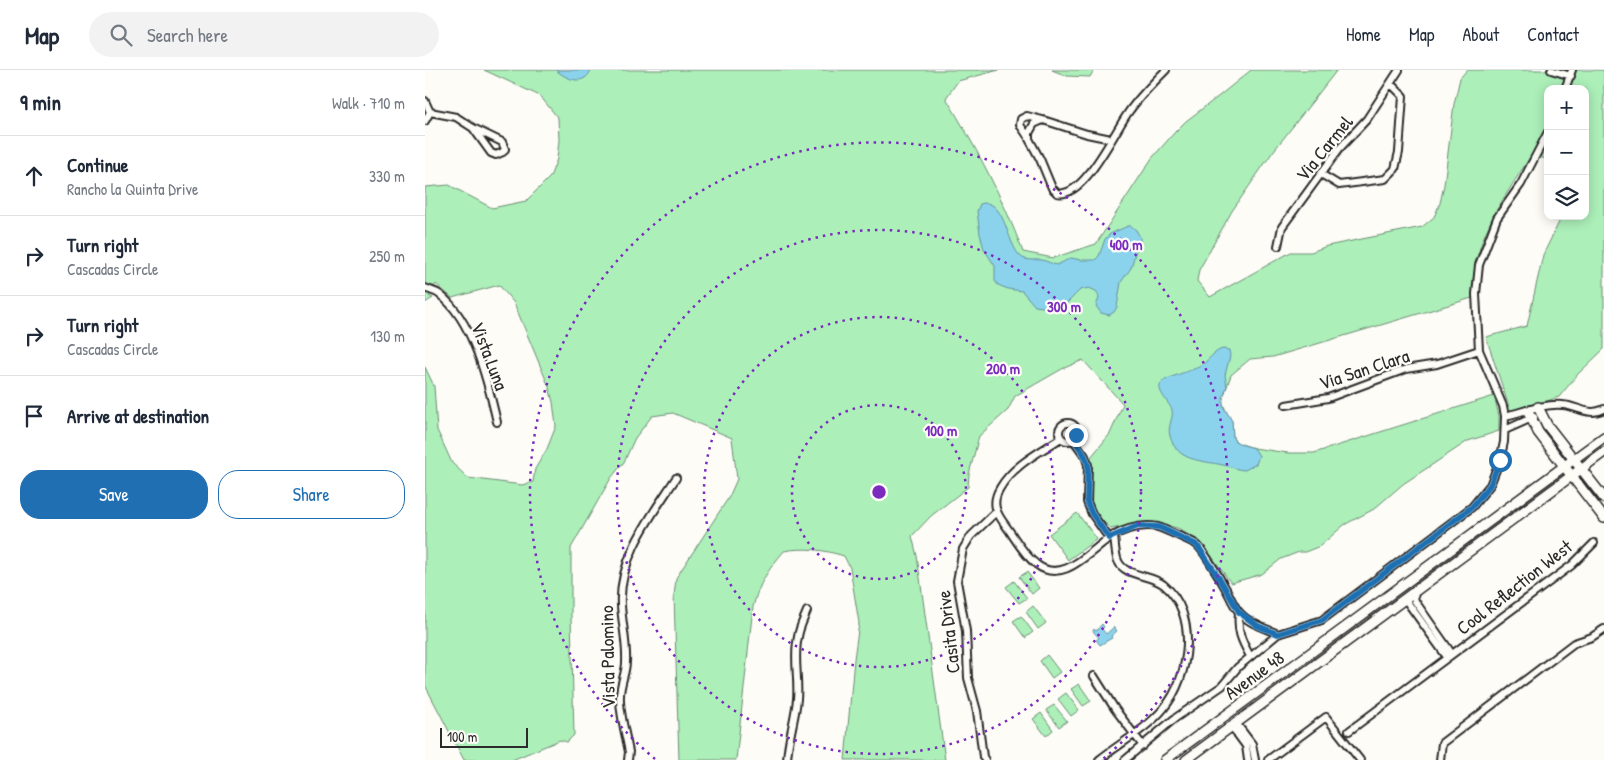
<!DOCTYPE html>
<meta charset="utf-8">
<style>
body{margin:0;font-family:"Patrick Hand",sans-serif;background:#f2f2f3;color:#1f2937}
.controls{position:absolute;right:15px;top:15px;display:grid;overflow:hidden;border-radius:10px;box-shadow:0 2px 12px #0003}
.controls button{width:45px;height:45px;display:grid;place-items:center;padding:0;border:0;border-bottom:1px solid #e0e1e3;background:#fff;color:#1f2937;font:25px sans-serif}
.scale{position:absolute;left:15px;bottom:12px;width:88px;box-sizing:border-box;padding-left:5px;border:2px solid #2b2b2b;border-top:0;font-size:14px;line-height:18px;white-space:nowrap;color:#2b2b2b;-webkit-text-stroke:4px #fdfcf7;paint-order:stroke}
.stop{position:absolute;width:15px;height:15px;margin:-11px;border:4px solid #1f6fb2;border-radius:50%;background:#fff}
.stop.end{background:#1f6fb2;border-color:#fff;box-shadow:0 1px 5px #0008}
.list{margin:0;padding:0;list-style:none}
h2{display:flex;justify-content:space-between;align-items:center;height:65px;margin:0;padding:0 20px;font-size:21px}
h2 small{font-size:16px;font-weight:400;color:#747a83}
.list li{display:grid;grid-template-columns:32px 1fr auto;gap:15px;align-items:center;box-sizing:border-box;height:80px;padding:0 20px;border-top:1px solid #e0e1e3}
.list b{display:block;font-size:19px;white-space:nowrap}
.list p{margin:0;font-size:16px;white-space:nowrap;color:#747a83}
.list em{font-size:16px;font-style:normal;color:#747a83}
.actions{display:flex;gap:10px;padding:15px 20px}
.actions a{flex:1;padding:11px 0;border:1px solid #1f6fb2;border-radius:20px;text-align:center;font-size:18px;color:#1f6fb2}
.actions .main{background:#1f6fb2;color:#fff}
.icon{flex:none;width:28px;height:28px;fill:none;stroke:currentColor;stroke-width:2;stroke-linecap:round;stroke-linejoin:round}
.map{position:relative;flex:none;width:1179px;height:690px;overflow:hidden}
header{display:flex;align-items:center;gap:30px;box-sizing:border-box;height:70px;padding:0 25px;background:#fff;border-bottom:1px solid #e0e1e3}
header strong{font-size:24px}
nav{display:flex;gap:28px;margin-inline-start:auto;font-size:18px}
.search{width:350px;height:45px;background:#f2f2f3;display:flex;align-items:center;gap:12px;box-sizing:border-box;padding:0 18px;border-radius:28px;color:#747a83;font-size:19px}
main{display:flex}
aside{flex:1;background:#fff}
.map>svg:first-child{display:block}
</style>
<header>
<strong>Map</strong>
<div class="search"><svg class="icon" aria-label="search" viewBox="0 0 24 24"><circle cx="10" cy="10" r="6"/><path d="M15 15l6 6"/></svg>Search here</div>
<nav><a>Home</a><a>Map</a><a>About</a><a>Contact</a></nav>
</header>
<main>
<aside>
<h2>9 min<small>Walk · 710 m</small></h2>
<ul class="list">
<li><svg class="icon" aria-label="ahead" viewBox="0 0 24 24"><path d="M12 20V5M6 11l6-6 6 6"/></svg><div><b>Continue</b><p>Rancho la Quinta Drive</p></div><em>330 m</em></li>
<li><svg class="icon" aria-label="right" viewBox="0 0 24 24"><path d="M7 20v-9h11M14 6l5 5-5 5"/></svg><div><b>Turn right</b><p>Cascadas Circle</p></div><em>250 m</em></li>
<li><svg class="icon" aria-label="right" viewBox="0 0 24 24"><path d="M7 20v-9h11M14 6l5 5-5 5"/></svg><div><b>Turn right</b><p>Cascadas Circle</p></div><em>130 m</em></li>
<li><svg class="icon" aria-label="arrive" viewBox="0 0 24 24"><path d="M6 21V4h12l-3 4 3 4H6"/></svg><div><b>Arrive at destination</b></div></li>
</ul>
<div class="actions"><a class="main">Save</a><a>Share</a></div>
</aside>
<div class="map">
<svg width="1179" height="690" viewBox="0 0 1179 690">
<rect width="100%" height="100%" fill="#fdfcf7"/>
<filter id="ink" filterUnits="userSpaceOnUse"><feTurbulence type="fractalNoise" baseFrequency=".02" numOctaves="2"/><feDisplacementMap in="SourceGraphic" scale="10" xChannelSelector="R" yChannelSelector="G"/><feConvolveMatrix kernelMatrix="1 2 1 2 8 2 1 2 1" color-interpolation-filters="sRGB"/></filter>
<g filter="url(#ink)">
<path fill="#acefb9" stroke="#6c8d72" d="M59,0H574L533,11L521,28C551,77 578,128 598,182L628,188L671,174L727,88L750,62L761,51L794,26L826,0H912L847,83L807,141L774,200L772,211L785,227L866,182H886L902,176L997,157L1009,147L1015,133L1019,115L1029,34L1035,8L1042,0H1179V279L1153,304L1134,327L1092,341L1085,340L1061,267L1102,256L1118,185L1137,146H1160V19H1123V90L1107,84C1076,133 1048,167 1047,228L848,287L825,289L806,305L797,331L801,341L807,351L808,368L813,373L829,378L863,383H889L1069,326L1074,346V361L1043,371L978,414L949,439L919,455L895,476L880,482H874L856,489L837,504L806,513L780,477L755,459L738,454L719,452L686,459L676,449L665,432L666,387L685,364L698,334L658,290L637,299L590,326L583,340L554,366L544,404L543,417L506,446L487,466L492,486L520,690H420L429,589L434,553L425,498L419,486C400,480 379,477 359,481C343,500 334,513 328,537L311,690H254L249,526L251,508L304,427L312,409L307,368L248,343L227,346L210,368L199,392L186,408L146,478V545L149,665L142,672L135,670L87,690H39L0,615V297L9,316L12,360L27,393L43,408L97,415L108,412L110,399L122,379L131,356L128,332L124,317L89,233L74,215L27,228L11,214L4,226L8,228L0,233V117L24,115L67,138L101,131L125,107L132,89L134,70L133,48L115,26Z
M627,0H669L665,7L642,6Z
M652,443L672,469L643,490L624,464Z
M602,502L614,518L607,524L594,507Z
M589,511L602,528L594,533L581,517Z
M608,536L621,553L613,559L601,542Z
M596,546L608,562L600,568L588,551Z
M622,585L635,602L627,608L615,591Z
M654,614L666,631L658,636L646,619Z
M641,623L654,640L646,646L633,629Z
M629,635L642,651L634,657L621,640Z
M616,643L628,660L621,666L608,649Z"/>
<path fill="#8bd3ed" stroke="#65909f" d="M131,0H166C159,17 141,9 131,0Z
M559,133C580,132 582,173 595,186C602,192 609,189 617,190C622,191 627,194 632,195L646,188L656,190H670L674,186L680,169L685,164L703,156H706L711,160L715,167V174L711,180L706,198L696,212L692,237L689,242L684,245L676,243L671,236L674,228L673,224L671,221L664,218L655,220L640,235L618,237L610,236L597,221L583,219L573,215L570,211V196L559,179L555,164L552,141L555,134Z
M798,279L804,280L805,286L800,305L802,316L798,328V336L807,351L808,368L810,371L818,375L829,378L834,386L831,394L820,400C812,400 805,396 798,395C776,390 752,392 745,366C742,357 749,347 747,340C744,332 731,321 736,313C738,309 767,300 774,297C783,292 788,281 798,279Z
M677,554L679,557L677,559L681,564L689,557L692,561L686,566L687,568L675,575L671,570L674,568L668,561L669,559L671,561Z"/>
<g fill="none" stroke-linecap="round" stroke-linejoin="round">
<defs>
<path id="street" d="M1126,0L1146,6
M1140,19L1147,0
M0,31L5,42L0,51
M5,42L31,47L48,58L77,72L80,79L78,82L71,85L66,83L48,58
M604,68L595,55L596,49L602,46L617,50
M686,69L662,64L618,50L609,54L604,63V69L615,89L627,118L632,123C659,130 691,58 705,40C716,25 728,13 741,0
M896,104L914,115L960,109L970,99L974,82L978,26L966,14
M853,176L857,157L914,79L942,49L974,0
M0,218C4,220 10,221 14,224C48,249 63,313 72,352
M861,335L903,328L981,299L1012,294L1054,280
M1080,346C1098,342 1119,333 1138,335C1152,336 1164,347 1179,339
M634 362a9 9 0 1 1 18 0a9 9 0 1 1-18 0Z
M1080,360L1109,347
M636,368C615,382 588,395 575,418C566,433 571,443 581,456C590,468 598,484 611,494C638,516 665,480 686,467C700,459 717,454 733,457C739,459 766,471 771,474C778,479 796,510 801,519C805,526 808,535 814,542C823,553 840,558 853,564
M648,369L660,386L663,395L662,432L667,444L684,468
M991,521L989,526L990,531L1027,584
M980,529L1022,587
M814,542C812,561 816,570 825,586
M669,606L690,639L718,676
M811,653L827,674L830,690
M807,657L821,676L823,690
M924,661L1147,495L1169,473
M203,690L204,682C201,666 194,641 195,626C195,614 201,603 201,592C202,573 197,554 196,535C193,488 227,445 251,408
M362,690C363,669 370,650 372,629C374,608 368,587 373,567C374,558 379,549 382,541
M560,690L558,687L552,641L543,608L541,561L532,511L538,479L546,466L571,442
M674,690C695,673 722,659 739,638C765,607 774,544 739,515C726,504 700,507 693,491C690,484 690,474 689,465
M700,690L749,649L797,616L813,597L853,564L897,550L1047,437L1065,415L1075,390L1079,372L1080,346L1078,336L1054,280L1051,224L1054,195L1072,148L1096,114L1123,62
M843,690L901,647L935,690
M1015,690L1017,673L1149,573L1167,567L1179,559"/>
<path id="secondary" d="M1113,337L1122,355L1179,428
M1103,341L1113,362L1179,448
M740,690L1179,367
M761,690L1179,382"/>
</defs>
<use href="#street" stroke="#2b2b2b" stroke-width="10"/>
<use href="#secondary" stroke="#2b2b2b" stroke-width="12"/>
<use href="#street" stroke="#fdfcf7" stroke-width="6"/>
<use href="#secondary" stroke="#fdfcf7" stroke-width="9"/>
</g>
</g>
<g fill="none" stroke-linecap="round" stroke-linejoin="round" filter="url(#ink)">
<path stroke="#1f6fb2" stroke-width="6" d="M651,365L648,368L660,386L663,395L662,432L667,444L684,468L713,456L734,457L772,475L796,511L814,542L833,556L853,564L897,550L1047,437L1065,415L1075,390"/>
</g>
<g fill="none" stroke="#7b2cbf" stroke-width="2.5" stroke-dasharray="2.5 5">
<circle cx="454" cy="422" r="87"/>
<circle cx="454" cy="422" r="175"/>
<circle cx="454" cy="422" r="262"/>
<path d="M230 689A349 349 0 1 1 678 689"/>
</g>
<g text-anchor="middle" stroke-width="4.5" stroke-linejoin="round" paint-order="stroke">
<g font-size="19" fill="#2b2b2b" stroke="#fdfcf7">
<text transform="translate(899 78) rotate(-51)" y="7">Via Carmel</text>
<text transform="translate(65 286) rotate(69)" y="7">Vista Luna</text>
<text transform="translate(939 299) rotate(-18)" y="7">Via San Clara</text>
<text transform="translate(1089 517) rotate(-38)" y="7">Cool Reflection West</text>
<text transform="translate(523 562) rotate(-97)" y="7">Casita Drive</text>
<text transform="translate(182 587) rotate(-91)" y="7">Vista Palomino</text>
<text transform="translate(829 605) rotate(-36)" y="7">Avenue 48</text>
</g>
</g>
<circle cx="454" cy="422" r="8" fill="#7b2cbf" stroke="#fdfcf7" stroke-width="2.5"/>
<g font-size="15" text-anchor="middle" font-weight="bold" fill="#7b2cbf" stroke="#fdfcf7" stroke-width="4.5" stroke-linejoin="round" paint-order="stroke">
<text x="701" y="180">400 m</text>
<text x="639" y="242">300 m</text>
<text x="578" y="304">200 m</text>
<text x="516" y="366">100 m</text>
</g>
</svg>
<div class="controls">
<button>+</button>
<button>−</button>
<button><svg class="icon" aria-label="layers" viewBox="0 0 24 24"><path d="M12 4l9 5-9 5-9-5zM3 14l9 5 9-5"/></svg></button>
</div>
<div class="scale">100 m</div>
<div class="stop" style="left:1075px;top:390px"></div>
<div class="stop end" style="left:651px;top:365px"></div>
</div>
</main>
